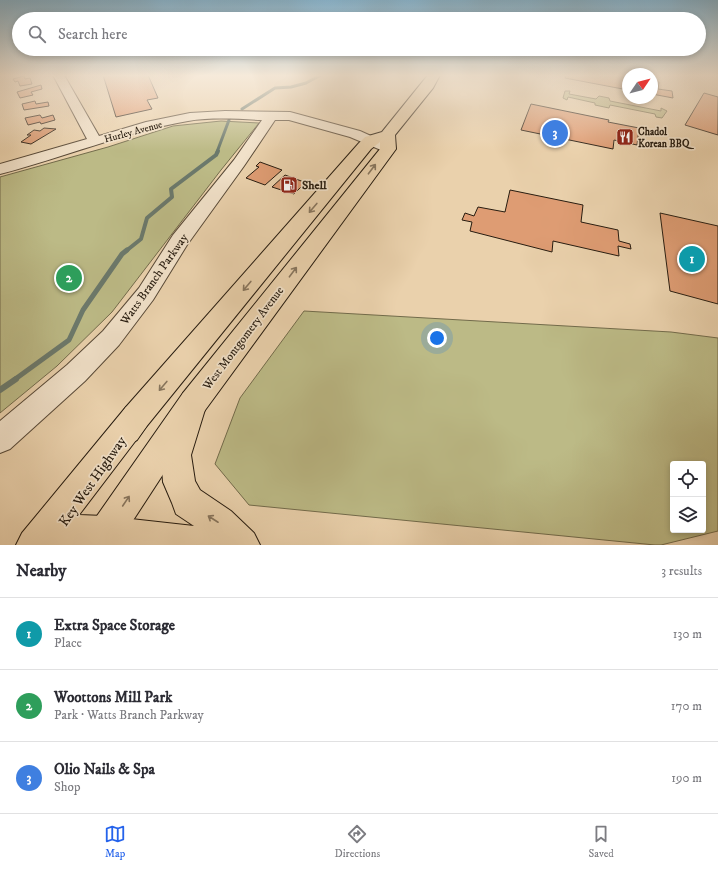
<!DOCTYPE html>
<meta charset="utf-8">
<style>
body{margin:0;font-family:"IM FELL DW Pica",serif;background:#f2f2f3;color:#2b2b33}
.controls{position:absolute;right:12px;bottom:12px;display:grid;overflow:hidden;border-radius:4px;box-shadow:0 2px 6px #0003}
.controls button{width:36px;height:36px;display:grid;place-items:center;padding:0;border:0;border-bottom:1px solid #e1e1e2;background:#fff;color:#2b2b33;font:20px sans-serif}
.compass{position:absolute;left:622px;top:68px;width:36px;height:36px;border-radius:50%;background:#fff;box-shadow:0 2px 6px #0003;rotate:55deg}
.you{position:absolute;left:437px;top:338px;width:14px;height:14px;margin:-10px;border:3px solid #fff;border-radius:50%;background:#1a73e8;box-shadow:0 0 0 6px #1a73e833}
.badge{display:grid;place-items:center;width:26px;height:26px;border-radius:50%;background:#2563eb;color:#fff;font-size:13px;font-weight:700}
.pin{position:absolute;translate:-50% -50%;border:2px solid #fff;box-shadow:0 1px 4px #0006}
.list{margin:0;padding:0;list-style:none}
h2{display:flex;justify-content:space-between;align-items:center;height:52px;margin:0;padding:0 16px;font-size:17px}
h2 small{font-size:13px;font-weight:400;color:#7c7c81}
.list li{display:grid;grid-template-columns:26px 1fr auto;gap:12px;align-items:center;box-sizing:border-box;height:72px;padding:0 16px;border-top:1px solid #e1e1e2}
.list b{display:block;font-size:15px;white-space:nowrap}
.list p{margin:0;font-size:13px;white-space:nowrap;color:#7c7c81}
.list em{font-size:13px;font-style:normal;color:#7c7c81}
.icon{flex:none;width:22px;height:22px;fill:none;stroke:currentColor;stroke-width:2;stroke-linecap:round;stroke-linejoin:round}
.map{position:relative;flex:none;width:718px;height:545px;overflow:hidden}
.search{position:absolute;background:#fff;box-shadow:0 2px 6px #0003;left:12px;right:12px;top:12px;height:44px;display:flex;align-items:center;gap:10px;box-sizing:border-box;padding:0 14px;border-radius:22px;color:#7c7c81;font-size:15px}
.sheet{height:268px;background:#fff}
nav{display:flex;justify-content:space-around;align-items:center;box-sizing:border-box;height:56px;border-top:1px solid #e1e1e2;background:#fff;font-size:11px;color:#7c7c81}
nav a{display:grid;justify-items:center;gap:2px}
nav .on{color:#2563eb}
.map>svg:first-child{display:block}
</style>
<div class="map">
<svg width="718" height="545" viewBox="0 0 718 545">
<rect width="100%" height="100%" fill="#ead1ac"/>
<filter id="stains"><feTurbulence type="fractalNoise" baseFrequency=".005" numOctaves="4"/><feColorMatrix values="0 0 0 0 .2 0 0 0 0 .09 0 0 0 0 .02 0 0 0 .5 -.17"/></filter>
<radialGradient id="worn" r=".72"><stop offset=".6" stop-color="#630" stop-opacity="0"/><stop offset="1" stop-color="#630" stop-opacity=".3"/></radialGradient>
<path fill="#bcba86" stroke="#726b4b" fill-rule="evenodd" d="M565,91H570L569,94L596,99L599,96L609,98L610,101L661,111V108L667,111L662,118L656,117L655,114L610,105L609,108L595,105V103L568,97L567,100L563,98Z
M221,121L259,123L221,170L112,312L57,366L0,413V177L108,147L173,126Z
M304,311L671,332L718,338V531L661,545H655L249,505L215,464L240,398ZM673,464H703V530H673Z"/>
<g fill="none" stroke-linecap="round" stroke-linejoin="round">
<path stroke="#6b796c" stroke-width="3" d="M242,109L275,88L291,87L306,83L321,75
M217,152L229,120"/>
<path stroke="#6b796c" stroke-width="4" d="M126,251L141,239L147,218L172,197L171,189L216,155L218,151"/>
<path stroke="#6b796c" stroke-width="5" d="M14,380L69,340L83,310L122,254L127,250"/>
<path stroke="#6b796c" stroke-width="6" d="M0,390L16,379"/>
</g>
<path fill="#de9c73" stroke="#271c10" d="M103,75H148L158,98L147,100L152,109L116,117Z
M566,75H628V90L565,78Z
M24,76L25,79L30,78L32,84L20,86L18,81L15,82L13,79Z
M652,81L659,82L658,89L672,91L673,98L652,94Z
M41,85L42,89L31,92L33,95L20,98L17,92Z
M704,93L718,97V135L685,125Z
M35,101L36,104L48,102L49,106L24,110L22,104Z
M531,104L609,120L608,122L639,128L637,145L614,140L613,149L521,130Z
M40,115L42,118L53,115L55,120L41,124L40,122L28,125L25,118Z
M44,128L56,129L31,144L21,142L31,135H27L34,130L40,131Z
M260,162L282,170L265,185L246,178L259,167L256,166Z
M285,175L304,182H306L294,194L272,187Z
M510,190L583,205L581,222L618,230L619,241L630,244L631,249L618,246L619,256L553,241L552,252L470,231L472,222L462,220L465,213L474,216L478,207L505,212Z
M660,213L718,226V304L670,291Z"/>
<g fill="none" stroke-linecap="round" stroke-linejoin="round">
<defs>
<path id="minor" d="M53,75H64L99,136L146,122L190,113L225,111L290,112L360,131L393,146L395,149L393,152L388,153L350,137L289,120H275L244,166L187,245L153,300L119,345L85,381L10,449L0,453V421L67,365L103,331L139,288L173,235L234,160L262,120C238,119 212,117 188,121C124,132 63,158 0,174V164L87,139Z"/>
<path id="major" d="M428,75H440L433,88L395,135L396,149L203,413L117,545H79L85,533L183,393L380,149V142L371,149L146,427L137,440L127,445L117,440L112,430L117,420L126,407L359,143L365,137L382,132Z"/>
<path id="highway" d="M193,389L203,393L207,403L191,455L195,481L200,490L231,511L254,533L260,545H16L22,533L126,407L136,403L146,407L150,417L146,427L79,515L104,516L194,526L176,514L172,503L163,482L161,455L183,393Z"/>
</defs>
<use href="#minor" stroke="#584937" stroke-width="2"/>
<use href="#major" stroke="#271c10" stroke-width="2"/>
<use href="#highway" stroke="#271c10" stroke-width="2"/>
<use href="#minor" fill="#f1e1c9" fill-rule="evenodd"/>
<use href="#major" fill="#ead1ac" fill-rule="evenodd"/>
<use href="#highway" fill="#ead1ac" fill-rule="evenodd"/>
</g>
<defs><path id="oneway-shaft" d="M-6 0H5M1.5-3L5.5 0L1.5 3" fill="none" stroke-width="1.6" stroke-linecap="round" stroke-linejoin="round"/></defs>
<g stroke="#88765e">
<use href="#oneway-shaft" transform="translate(372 169) rotate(-53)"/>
<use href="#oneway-shaft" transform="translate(313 208) rotate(130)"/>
<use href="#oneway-shaft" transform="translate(293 272) rotate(-53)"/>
<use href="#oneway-shaft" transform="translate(247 286) rotate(130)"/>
<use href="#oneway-shaft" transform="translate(163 386) rotate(130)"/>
<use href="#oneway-shaft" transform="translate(126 501) rotate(-56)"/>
<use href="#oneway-shaft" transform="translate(213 519) rotate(-147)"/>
</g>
<linearGradient id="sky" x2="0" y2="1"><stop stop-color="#88b5cf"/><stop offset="0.5" stop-color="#f6eada"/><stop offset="1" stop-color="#f6eada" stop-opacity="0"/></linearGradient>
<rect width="718" height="151" fill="url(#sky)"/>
<defs>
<symbol id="restaurant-square" viewBox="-11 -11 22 22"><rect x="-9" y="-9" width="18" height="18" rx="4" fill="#8f2418" stroke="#f1e1c9"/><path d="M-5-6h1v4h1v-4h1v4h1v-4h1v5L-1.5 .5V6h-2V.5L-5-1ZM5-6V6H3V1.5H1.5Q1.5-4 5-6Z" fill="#fff"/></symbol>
<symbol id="fuel-square" viewBox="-11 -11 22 22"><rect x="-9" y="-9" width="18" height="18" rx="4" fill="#8f2418" stroke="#f1e1c9"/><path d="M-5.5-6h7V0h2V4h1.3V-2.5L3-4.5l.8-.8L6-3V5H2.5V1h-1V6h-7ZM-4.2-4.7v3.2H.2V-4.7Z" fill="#fff"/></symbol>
</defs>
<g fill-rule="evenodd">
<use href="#restaurant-square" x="615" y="127" width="20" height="20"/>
<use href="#fuel-square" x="279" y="175" width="20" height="20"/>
</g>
<g text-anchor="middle" stroke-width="3.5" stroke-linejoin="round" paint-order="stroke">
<g font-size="10" fill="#271c10" stroke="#f1e1c9">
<text transform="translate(133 131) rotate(-15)" y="4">Hurley Avenue</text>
</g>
<g font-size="10" font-weight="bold" fill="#271c10" stroke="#f1e1c9" text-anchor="start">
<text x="638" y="135">Chadol<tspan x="638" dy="12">Korean BBQ</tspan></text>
</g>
<g font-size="12" font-weight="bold" fill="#271c10" stroke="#f1e1c9" text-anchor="start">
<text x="302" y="189">Shell</text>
</g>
<g font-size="12" fill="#271c10" stroke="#f1e1c9">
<text transform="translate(154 279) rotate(-55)" y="4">Watts Branch Parkway</text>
<text transform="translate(243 338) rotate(-53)" y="4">West Montgomery Avenue</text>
</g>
<g font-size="14" fill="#271c10" stroke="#f1e1c9">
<text transform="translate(92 481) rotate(-55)" y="5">Key West Highway</text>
</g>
</g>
<rect width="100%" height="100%" filter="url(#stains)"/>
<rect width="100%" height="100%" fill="url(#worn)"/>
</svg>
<div class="controls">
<button><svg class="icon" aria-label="locate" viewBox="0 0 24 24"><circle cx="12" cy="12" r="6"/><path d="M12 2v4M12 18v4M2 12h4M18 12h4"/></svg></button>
<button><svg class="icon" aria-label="layers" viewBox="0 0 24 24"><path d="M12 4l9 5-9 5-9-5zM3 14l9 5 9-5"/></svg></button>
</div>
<svg class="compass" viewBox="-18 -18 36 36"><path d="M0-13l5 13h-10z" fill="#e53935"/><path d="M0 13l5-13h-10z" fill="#7c7c81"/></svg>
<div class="you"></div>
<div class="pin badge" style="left:692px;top:259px;background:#0f9aa8">1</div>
<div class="pin badge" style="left:69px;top:278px;background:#2e9e5b">2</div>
<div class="pin badge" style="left:555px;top:133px;background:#3f7fe0">3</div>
<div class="search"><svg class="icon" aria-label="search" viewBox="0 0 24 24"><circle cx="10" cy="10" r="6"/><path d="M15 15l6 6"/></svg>Search here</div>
</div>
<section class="sheet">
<h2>Nearby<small>3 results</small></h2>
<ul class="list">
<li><span class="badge" style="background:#0f9aa8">1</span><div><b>Extra Space Storage</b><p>Place</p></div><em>130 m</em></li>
<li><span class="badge" style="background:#2e9e5b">2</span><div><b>Woottons Mill Park</b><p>Park · Watts Branch Parkway</p></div><em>170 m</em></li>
<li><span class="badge" style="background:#3f7fe0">3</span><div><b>Olio Nails &amp; Spa</b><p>Shop</p></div><em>190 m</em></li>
</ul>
</section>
<nav>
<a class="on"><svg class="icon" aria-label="map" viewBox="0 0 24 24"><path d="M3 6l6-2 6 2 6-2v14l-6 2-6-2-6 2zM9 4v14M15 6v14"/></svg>Map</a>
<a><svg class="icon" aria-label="directions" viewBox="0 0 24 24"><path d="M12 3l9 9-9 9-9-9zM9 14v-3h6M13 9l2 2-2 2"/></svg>Directions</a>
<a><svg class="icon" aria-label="saved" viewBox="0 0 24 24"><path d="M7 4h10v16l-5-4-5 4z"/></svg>Saved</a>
</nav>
